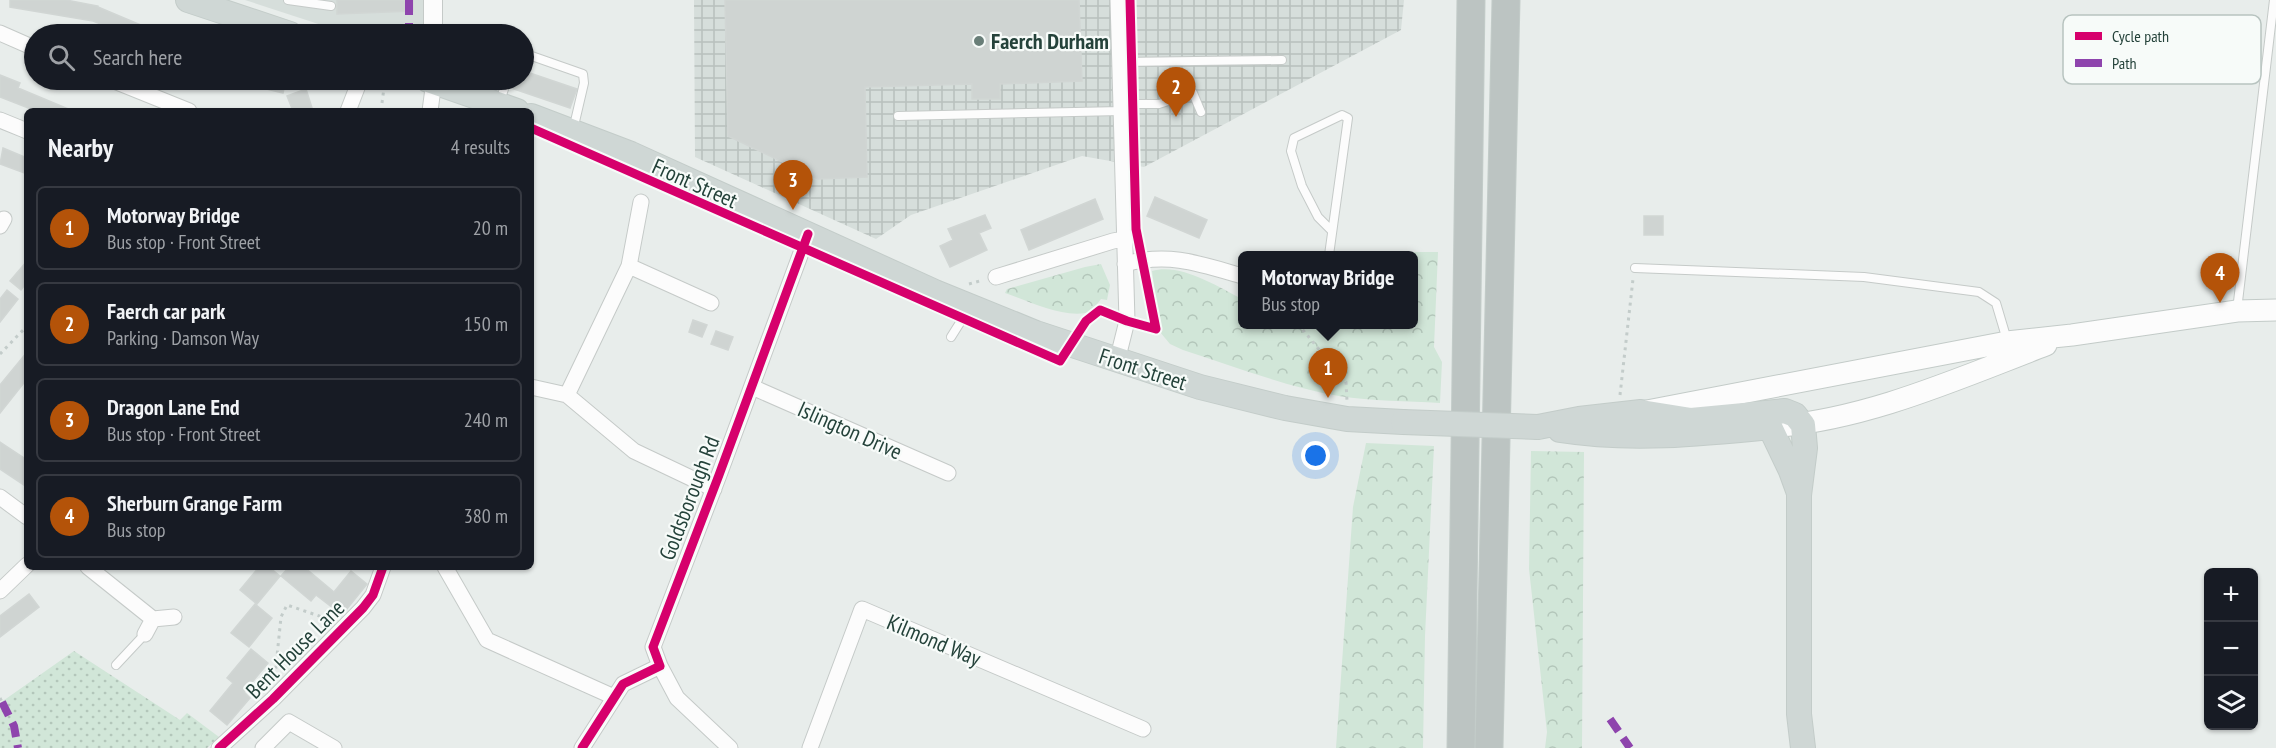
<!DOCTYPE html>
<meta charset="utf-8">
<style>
body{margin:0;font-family:"PT Sans Narrow",sans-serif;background:#242831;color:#f1f3f6}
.controls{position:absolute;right:18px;bottom:18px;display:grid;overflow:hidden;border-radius:9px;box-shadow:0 2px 4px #0004}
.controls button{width:54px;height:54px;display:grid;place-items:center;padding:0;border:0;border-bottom:2px solid #363941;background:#171b24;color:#f1f3f6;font:30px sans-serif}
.you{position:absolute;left:1316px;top:456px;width:21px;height:21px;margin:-15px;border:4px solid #fff;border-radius:50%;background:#1a73e8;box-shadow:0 0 0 9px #1a73e833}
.badge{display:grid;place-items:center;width:39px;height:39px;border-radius:50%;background:#b45309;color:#fff;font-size:20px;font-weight:700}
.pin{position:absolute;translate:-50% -50px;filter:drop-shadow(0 2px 3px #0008)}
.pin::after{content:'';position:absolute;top:32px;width:21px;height:18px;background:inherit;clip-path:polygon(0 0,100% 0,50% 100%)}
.popup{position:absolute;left:1238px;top:251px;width:180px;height:78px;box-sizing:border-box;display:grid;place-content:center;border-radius:9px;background:#171b24;filter:drop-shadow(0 2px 4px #0005);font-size:20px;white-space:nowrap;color:#9ea1a6}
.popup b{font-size:22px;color:#f1f3f6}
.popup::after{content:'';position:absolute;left:50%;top:100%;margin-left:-12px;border:12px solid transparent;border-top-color:#171b24}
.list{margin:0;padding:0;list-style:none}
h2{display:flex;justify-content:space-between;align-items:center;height:78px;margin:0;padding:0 24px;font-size:26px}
h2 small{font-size:20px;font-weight:400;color:#9ea1a6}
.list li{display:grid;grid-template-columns:39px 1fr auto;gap:18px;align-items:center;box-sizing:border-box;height:84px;margin:0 12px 12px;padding:0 12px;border:2px solid #363941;border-radius:9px}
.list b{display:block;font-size:22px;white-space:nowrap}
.list p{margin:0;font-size:20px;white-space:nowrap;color:#9ea1a6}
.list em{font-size:20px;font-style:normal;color:#9ea1a6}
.icon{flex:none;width:33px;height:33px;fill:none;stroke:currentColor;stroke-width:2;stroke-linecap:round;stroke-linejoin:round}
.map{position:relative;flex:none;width:2276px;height:748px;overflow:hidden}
.search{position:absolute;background:#171b24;box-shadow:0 2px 4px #0004;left:24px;top:24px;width:510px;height:66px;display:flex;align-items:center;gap:15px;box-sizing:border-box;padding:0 21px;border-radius:33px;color:#9ea1a6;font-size:22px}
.panel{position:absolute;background:#171b24;box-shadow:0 2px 4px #0004;left:24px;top:108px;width:510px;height:462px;border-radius:9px}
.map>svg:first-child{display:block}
</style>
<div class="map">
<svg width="2276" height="748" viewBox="0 0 2276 748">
<defs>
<pattern id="industrial-grid" width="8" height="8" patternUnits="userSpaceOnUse" patternTransform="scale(1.5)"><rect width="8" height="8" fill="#d6dedb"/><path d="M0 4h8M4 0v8" fill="none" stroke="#b8c0bd"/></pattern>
<pattern id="grass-dots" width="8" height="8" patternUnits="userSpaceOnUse" patternTransform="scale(1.5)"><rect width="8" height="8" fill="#d1e6d8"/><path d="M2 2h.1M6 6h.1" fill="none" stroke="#b3c6ba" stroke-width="1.8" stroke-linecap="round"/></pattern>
<pattern id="forest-crowns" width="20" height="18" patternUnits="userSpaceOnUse" patternTransform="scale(1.5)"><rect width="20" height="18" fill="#d1e6d8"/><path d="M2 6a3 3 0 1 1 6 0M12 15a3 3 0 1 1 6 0" fill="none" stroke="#b3c6ba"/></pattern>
</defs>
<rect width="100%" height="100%" fill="#e8edeb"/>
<path fill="#d6dedb" d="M245,0H433V34H349Z"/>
<path fill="url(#industrial-grid)" d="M694,0H1404L1401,30L1144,167L1082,156L911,215L876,239L695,157Z"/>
<path fill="url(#grass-dots)" d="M74,651L180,720L187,713L219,737L207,748H0V703Z"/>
<path fill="url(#forest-crowns)" d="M1374,252H1438L1434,347L1442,362L1440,403C1407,401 1372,401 1339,396C1286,387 1234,366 1183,350L1170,344L1160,332L1152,271C1181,263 1216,286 1242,299V324H1414V255H1373Z
M1101,264L1110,285L1107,300L1101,299L1091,312C1063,319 1031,302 1005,293L1007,289L1085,267Z
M1366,443L1434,446L1425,636L1423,748H1336L1353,507Z
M1531,451L1584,452L1582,748H1545L1547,732L1529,569Z"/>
<path fill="#cfd4d2" stroke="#d1d6d4" stroke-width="1.5" d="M10,0H66L98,6V7L162,34H126L93,21L10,7Z
M337,0H413V11L337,14Z
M725,0H1079L1082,81L1000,84V99H972V84L865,87L867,177L818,179L728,136Z
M524,71L577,89L570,108L511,88L513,80H524Z
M0,75L20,83L18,88L73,111H36L0,97Z
M247,80H286L283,93L246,84Z
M306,89L313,111H293L287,96Z
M3,148L27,158V174L0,164Z
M1155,197L1207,220L1199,238L1147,216Z
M1095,199L1103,219L1029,250L1021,230Z
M985,215L991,228L979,233L987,250L950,267L940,246L953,240L948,229Z
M1644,216H1663V235H1644Z
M27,261V282L21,290L10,281Z
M7,290L18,299L0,322V299Z
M693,320L707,325L702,337L689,332Z
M716,331L733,337L728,350L711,344Z
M27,352V379L0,413V385Z
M0,442L27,460V487L0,469Z
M259,567H269L280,576L257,604L240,590Z
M289,567H304L334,592L351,571L367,584L342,615L316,595L311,601L281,576Z
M29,594L39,607L0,637V616Z
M255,604L272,618L249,647L231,633Z
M251,649L268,663L244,692L250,698L227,725L210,711L233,683L227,678Z"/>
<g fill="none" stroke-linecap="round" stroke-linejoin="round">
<defs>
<path id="service" d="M288,0L331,6
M524,55L526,54L583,74L584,83L573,130
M1120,62L1282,60
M500,101L507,80
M1121,104H1159L1193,93L1201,112
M898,116L1121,111
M1329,255L1348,118L1342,115L1294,138L1291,151L1302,186L1318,217L1332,231
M1635,268L1864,277L1979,292L1996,303L2007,340
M2237,310L2274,0
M951,337L968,310
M116,665L145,634"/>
<path id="minor" d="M0,33L34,48
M112,80L189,111
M348,111L360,80
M430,111L434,81
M0,120L27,131
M0,226L4,219
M1125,264C1169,252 1201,264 1242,276
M629,266L641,202
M996,277L1113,241L1124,239
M1117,361L1127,321L1118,0
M531,387L567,395L634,451L714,489
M752,387L948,473
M567,395L629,266L711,303
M0,497L27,517
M88,567L153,619L145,634
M445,567L487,640L614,697
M0,591L27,565
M153,619L174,617
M660,666L677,698L730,748
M219,748L273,699L363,608L373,595L383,567
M263,748L289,722L334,748
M582,748L623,684L660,666L653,647L719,475L808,234
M810,748L862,609L1143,729"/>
<path id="tertiary" d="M433,0V34"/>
<path id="secondary" d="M1647,411L2007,342L2072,335L2237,311L2276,310
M1771,412L1770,427C1866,420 1957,379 2046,345"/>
<path id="primary" d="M188,0L290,34
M428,80L517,111
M531,116L631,154L935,292L1036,333L1200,387L1285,408L1347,419L1403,422
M1538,427L1579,419L1641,412L1691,420L1785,411L1795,415L1803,425L1805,448L1799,495V714L1803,748
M1560,430C1630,441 1700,434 1770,427L1791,471L1799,493"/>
<path id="motorway" d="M1461,748L1471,0
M1489,748L1506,0"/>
</defs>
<use href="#service" stroke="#c5cac8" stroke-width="10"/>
<use href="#minor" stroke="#c5cac8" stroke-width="17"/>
<use href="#tertiary" stroke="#c5cac8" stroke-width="20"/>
<use href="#secondary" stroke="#c3cbc8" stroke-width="23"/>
<use href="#primary" stroke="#c3ccc9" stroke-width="26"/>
<use href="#motorway" stroke="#c3ccc9" stroke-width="29"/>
<path stroke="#c3ccca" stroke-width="3" stroke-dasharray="3 4.5" stroke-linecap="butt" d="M382,103L385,80
M969,284L983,280
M1298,324L1346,382L1347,401
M0,354L27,326
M1620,395L1633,279
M275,676L281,617L287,605L331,620
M0,698L2,702"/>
<use href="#service" stroke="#fcfcfc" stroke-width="8"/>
<use href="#minor" stroke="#fcfcfc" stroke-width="15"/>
<use href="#tertiary" stroke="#fcfcfc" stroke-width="18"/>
<use href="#secondary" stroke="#fcfcfc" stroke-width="21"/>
<use href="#primary" stroke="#cfd7d5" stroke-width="24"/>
<use href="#motorway" stroke="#bcc4c2" stroke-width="27"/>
<defs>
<path id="primary-bridge" d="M1403,422L1538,427"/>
</defs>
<use href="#primary-bridge" stroke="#c3ccc9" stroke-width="26" stroke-linecap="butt"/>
<use href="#primary-bridge" stroke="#cfd7d5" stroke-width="24"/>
<path stroke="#8e44ad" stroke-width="8" stroke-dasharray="15 8" stroke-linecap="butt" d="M409,0V34
M2,702L14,726L18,748
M1610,719L1630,748"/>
<defs>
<path id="cycleway" d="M531,128L1060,361L1086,321L1100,310L1127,321L1156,329L1136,229L1130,0
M219,748L273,699L363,608L373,595L383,567
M582,748L623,684L660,666L653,647L719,475L808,234"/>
</defs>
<use href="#cycleway" stroke="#f7fbf9" stroke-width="13"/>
<use href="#cycleway" stroke="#d6006c" stroke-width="9"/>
</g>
<circle fill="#697e78" stroke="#f7fbf9" stroke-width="2" cx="979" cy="41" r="6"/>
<g text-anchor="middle" stroke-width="4.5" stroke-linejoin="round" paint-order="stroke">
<g font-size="22" font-weight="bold" fill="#24423a" stroke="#f7fbf9" text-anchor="start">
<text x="991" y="49">Faerch Durham</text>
</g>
<g font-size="22" fill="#24423a" stroke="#f7fbf9">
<text transform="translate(695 183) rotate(24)" y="8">Front Street</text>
<text transform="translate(1143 369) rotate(18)" y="8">Front Street</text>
<text transform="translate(850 430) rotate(24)" y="8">Islington Drive</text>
<text transform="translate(689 498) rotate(-69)" y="8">Goldsborough Rd</text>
<text transform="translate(934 640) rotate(23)" y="8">Kilmond Way</text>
<text transform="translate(295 649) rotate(-45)" y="8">Bent House Lane</text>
</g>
</g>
<rect x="2063" y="15" width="198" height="69" rx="9" fill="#f7fbf9" stroke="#b8c4c0" stroke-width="1.5"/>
<rect x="2075" y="32" width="27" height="8" fill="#d6006c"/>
<rect x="2075" y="59" width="27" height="8" fill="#8e44ad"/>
<g font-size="16" fill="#24423a">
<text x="2112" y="42">Cycle path</text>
<text x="2112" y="69">Path</text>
</g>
</svg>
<div class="controls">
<button>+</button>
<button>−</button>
<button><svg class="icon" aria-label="layers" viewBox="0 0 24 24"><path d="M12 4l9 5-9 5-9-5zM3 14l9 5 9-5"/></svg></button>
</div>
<div class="you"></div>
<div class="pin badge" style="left:1328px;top:398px">1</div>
<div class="popup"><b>Motorway Bridge</b>Bus stop</div>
<div class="pin badge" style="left:1176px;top:117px">2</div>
<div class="pin badge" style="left:793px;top:210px">3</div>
<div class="pin badge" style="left:2220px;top:303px">4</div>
<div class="search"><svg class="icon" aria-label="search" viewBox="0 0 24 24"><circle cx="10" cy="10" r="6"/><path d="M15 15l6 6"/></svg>Search here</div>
<section class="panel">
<h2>Nearby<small>4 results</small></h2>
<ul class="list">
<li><span class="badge">1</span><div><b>Motorway Bridge</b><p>Bus stop · Front Street</p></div><em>20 m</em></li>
<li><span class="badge">2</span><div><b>Faerch car park</b><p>Parking · Damson Way</p></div><em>150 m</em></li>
<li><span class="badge">3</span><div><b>Dragon Lane End</b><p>Bus stop · Front Street</p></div><em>240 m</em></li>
<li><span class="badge">4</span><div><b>Sherburn Grange Farm</b><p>Bus stop</p></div><em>380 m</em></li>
</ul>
</section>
</div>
